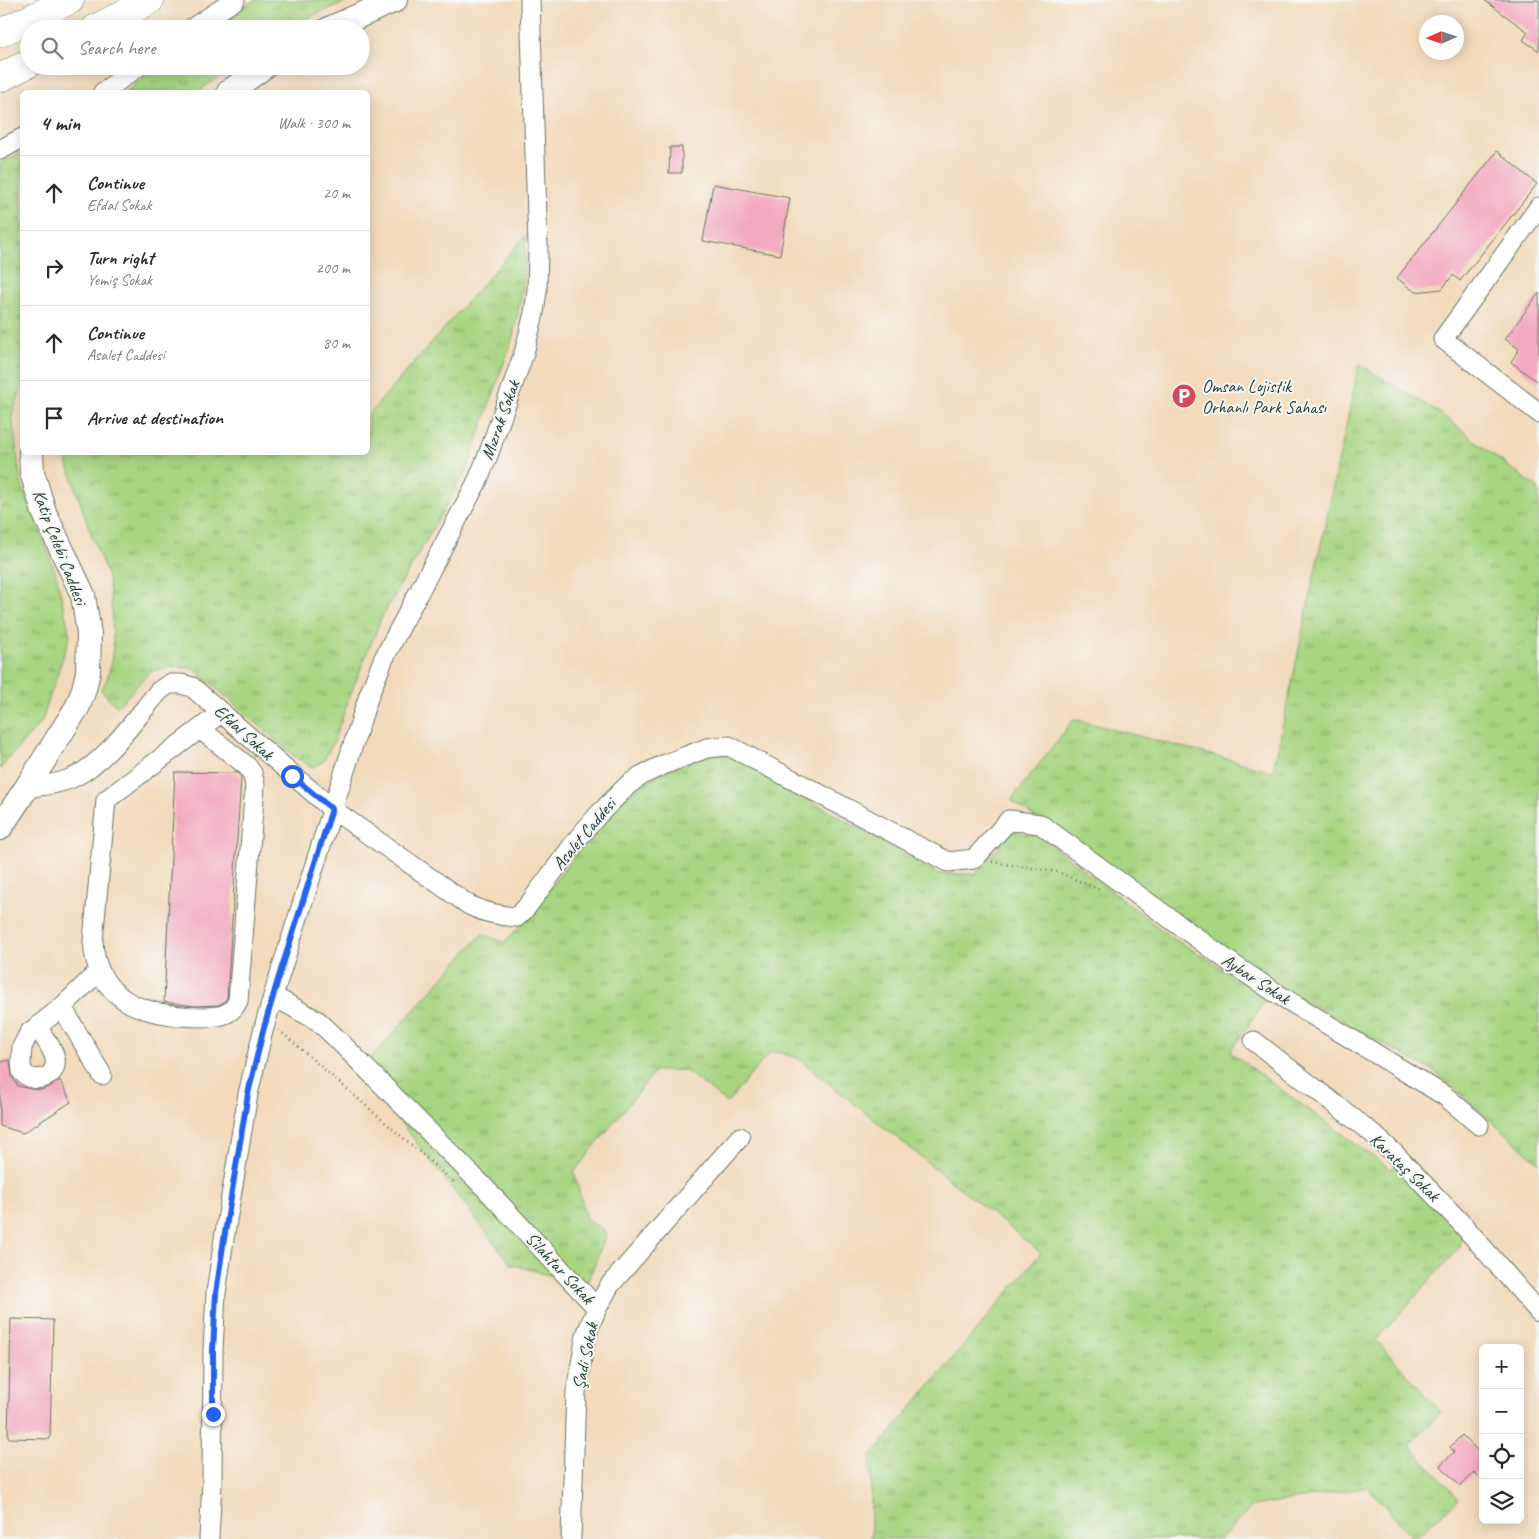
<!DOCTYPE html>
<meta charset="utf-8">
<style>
body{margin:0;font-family:Caveat,sans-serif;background:#f7f7f7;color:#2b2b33}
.controls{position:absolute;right:15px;bottom:15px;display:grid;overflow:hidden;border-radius:8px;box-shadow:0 2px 12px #0003}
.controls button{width:45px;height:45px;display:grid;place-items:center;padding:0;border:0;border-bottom:1px solid #e1e1e2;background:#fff;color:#2b2b33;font:25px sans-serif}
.compass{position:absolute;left:1419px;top:15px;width:45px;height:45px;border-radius:50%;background:#fff;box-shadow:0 2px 12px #0003;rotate:267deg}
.stop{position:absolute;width:15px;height:15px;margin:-11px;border:4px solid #2563eb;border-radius:50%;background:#fff}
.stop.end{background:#2563eb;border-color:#fff;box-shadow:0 1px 5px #0008}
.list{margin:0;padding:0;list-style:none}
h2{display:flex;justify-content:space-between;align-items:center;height:65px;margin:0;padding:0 20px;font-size:21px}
h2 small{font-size:16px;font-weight:400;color:#7c7c81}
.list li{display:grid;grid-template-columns:32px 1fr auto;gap:15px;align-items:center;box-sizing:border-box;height:75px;padding:0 20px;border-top:1px solid #e1e1e2}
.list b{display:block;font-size:19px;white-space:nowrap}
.list p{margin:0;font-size:16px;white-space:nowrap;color:#7c7c81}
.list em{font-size:16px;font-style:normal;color:#7c7c81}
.icon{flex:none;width:28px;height:28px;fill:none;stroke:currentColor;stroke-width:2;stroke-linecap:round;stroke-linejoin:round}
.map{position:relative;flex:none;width:1539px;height:1539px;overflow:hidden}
.search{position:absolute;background:#fff;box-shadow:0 2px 12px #0003;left:20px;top:20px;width:350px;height:55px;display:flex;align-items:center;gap:12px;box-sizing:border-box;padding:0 18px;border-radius:28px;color:#7c7c81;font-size:19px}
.panel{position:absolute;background:#fff;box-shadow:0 2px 12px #0003;left:20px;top:90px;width:350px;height:365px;border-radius:8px}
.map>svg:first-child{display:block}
</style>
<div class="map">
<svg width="1539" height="1539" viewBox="0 0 1539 1539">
<defs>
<pattern id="grass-tufts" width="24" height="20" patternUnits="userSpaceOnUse" patternTransform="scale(1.25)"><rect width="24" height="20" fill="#a7d582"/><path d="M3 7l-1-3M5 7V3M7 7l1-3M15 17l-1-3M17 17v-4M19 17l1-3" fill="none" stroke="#87ae6b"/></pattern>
</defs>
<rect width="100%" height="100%" fill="#f6f6f2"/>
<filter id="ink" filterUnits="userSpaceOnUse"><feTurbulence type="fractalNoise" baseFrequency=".02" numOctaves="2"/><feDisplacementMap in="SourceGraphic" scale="10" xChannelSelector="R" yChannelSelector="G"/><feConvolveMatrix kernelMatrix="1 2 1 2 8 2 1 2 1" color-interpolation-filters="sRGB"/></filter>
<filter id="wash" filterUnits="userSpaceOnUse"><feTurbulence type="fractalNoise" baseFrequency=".0096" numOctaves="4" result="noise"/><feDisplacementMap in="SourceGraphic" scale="20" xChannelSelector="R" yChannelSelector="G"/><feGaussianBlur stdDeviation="1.12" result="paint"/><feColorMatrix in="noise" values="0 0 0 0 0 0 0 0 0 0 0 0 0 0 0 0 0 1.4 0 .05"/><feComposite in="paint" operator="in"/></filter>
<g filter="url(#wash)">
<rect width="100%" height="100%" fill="#f2dabb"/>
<path fill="url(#grass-tufts)" stroke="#63895b" d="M254,0H351L294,23L286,29H208Z
M158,66H234L198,92H126Z
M22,152V387L12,415L21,483L55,570L70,635L42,721L0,769V164Z
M526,235L523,287L513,337L467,469L381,619L354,685L334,741L323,762L312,767L295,757L194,669L175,666L151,671L117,707L101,690L108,677L113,649L112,612L108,577L88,526L64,453L368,452V415Z
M1359,364L1444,416L1489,452L1539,489V1163L1435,1072L1236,964L1011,800L1074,719L1273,771Z
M730,754L939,874H976L1012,831L1041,837L1171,937L1268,996L1230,1052L1390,1169L1396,1165L1462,1233L1460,1247L1376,1340L1441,1412L1409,1445L1459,1499L1413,1539L1368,1487L1253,1506L1221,1539H871V1456L1041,1253L796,1057L771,1051L727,1103L685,1070L655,1071L574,1172L586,1219L607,1232L586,1286L511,1264L360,1070L482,934L504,942L518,929L615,804L656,775L706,755Z"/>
<g id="blocks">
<path fill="#f3aac1" d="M1484,0H1539V51L1523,40L1528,32Z
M670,147H682V173H669Z
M1497,151L1537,184L1460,281L1453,275L1442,289L1415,292L1397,278Z
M713,184L790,198L780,255L703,241Z
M1539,293V383L1511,362L1519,349L1505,339Z
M175,772L238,773L241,777L227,998L224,1002L218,1005L195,1006L164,1002Z
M10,1060L12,1077L18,1086L31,1089L41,1090L49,1087L60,1080L71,1102L23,1133L0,1126V1062Z
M11,1319L53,1320L50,1439L8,1438Z
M1462,1435L1483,1456V1480L1474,1472L1460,1486L1440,1465L1454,1452L1450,1447Z"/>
</g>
</g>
<g filter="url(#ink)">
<use href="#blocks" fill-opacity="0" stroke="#697463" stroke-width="1"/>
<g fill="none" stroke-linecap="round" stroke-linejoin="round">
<defs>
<path id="minor" d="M191,29L235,0
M103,92L139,66
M0,150L22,138
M1539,207L1443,339L1539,413
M200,729L247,766L252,773L255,785L238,1001C235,1007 231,1012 225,1014C219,1017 212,1016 206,1017C177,1017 140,1014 118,995C101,981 94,962 93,941L106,800L222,712
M27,787C44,786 61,784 76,776C106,761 137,717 159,691L169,684H181L192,687L332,809L469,905C485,913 500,916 517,917L526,908L579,837L598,815L628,785L642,775L663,765L707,748L729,746L948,862L974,859L1009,820L1040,824L1234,965L1276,993L1445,1096L1479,1125
M273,996L318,1021L334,1036L485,1188L597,1308
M62,1007L102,1075
M37,1027C43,1037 53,1047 55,1059C58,1078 34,1085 22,1072L21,1063L22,1047L29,1033L62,1007L99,971
M1254,1041L1372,1133L1395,1154L1463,1225L1539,1312
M209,1539L212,1483L213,1350L216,1293L224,1239L248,1094L263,1031L277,983L369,695L383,660L477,482L487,458L524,353L534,313L537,291L538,248L530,0
M571,1539L576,1392L586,1335L597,1308L610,1285L740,1137"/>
<path id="major" d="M329,29L395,0
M229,92L265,66
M0,828L27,787L78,706L84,689L88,672L89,634L83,595L44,512L32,472L31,452"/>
<path id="highway" d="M95,29L150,0
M0,33L70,0
M0,78L29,63"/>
</defs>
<use href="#minor" stroke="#697463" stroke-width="21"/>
<use href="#major" stroke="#697463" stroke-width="26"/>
<use href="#highway" stroke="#697463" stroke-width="29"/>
<path stroke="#697463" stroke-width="2.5" stroke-dasharray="1 4" stroke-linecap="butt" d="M992,862L1058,872L1102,891
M279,1030L456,1184"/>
<use href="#minor" stroke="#fff" stroke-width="19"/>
<use href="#major" stroke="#fff" stroke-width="24"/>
<use href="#highway" stroke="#fff" stroke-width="28"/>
</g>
</g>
<g fill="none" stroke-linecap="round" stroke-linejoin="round" filter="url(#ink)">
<path stroke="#2563eb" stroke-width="6" d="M213,1414V1350L216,1293L224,1239L248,1094L263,1031L277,983L332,809L292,776"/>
</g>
<defs>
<symbol id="parking-disc" viewBox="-11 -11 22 22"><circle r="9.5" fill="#d1495b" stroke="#f6f6f2"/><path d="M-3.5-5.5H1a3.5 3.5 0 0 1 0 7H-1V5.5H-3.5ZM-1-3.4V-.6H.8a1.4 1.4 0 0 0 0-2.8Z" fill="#fff"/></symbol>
</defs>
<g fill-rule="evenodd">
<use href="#parking-disc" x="1170" y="382" width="28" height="28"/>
</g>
<g text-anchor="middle" stroke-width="4" stroke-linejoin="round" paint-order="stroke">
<g font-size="18" fill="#1f3d34" stroke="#f6f6f2" text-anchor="start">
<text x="1202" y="392">Omsan Lojistik<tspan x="1202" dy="21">Orhanlı Park Sahası</tspan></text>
</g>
<g font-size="18" fill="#1f3d34" stroke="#f6f6f2">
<text transform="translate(500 420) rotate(-70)" y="6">Mızrak Sokak</text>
<text transform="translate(60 547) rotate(69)" y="6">Katip Çelebi Caddesi</text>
<text transform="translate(244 732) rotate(42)" y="6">Efdal Sokak</text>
<text transform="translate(584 834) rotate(-50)" y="6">Asalet Caddesi</text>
<text transform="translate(1256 979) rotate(33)" y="6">Aybar Sokak</text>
<text transform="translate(1405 1167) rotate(44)" y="6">Karataş Sokak</text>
<text transform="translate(560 1268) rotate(47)" y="6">Silahtar Sokak</text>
<text transform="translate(585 1356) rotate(-78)" y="6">Şadi Sokak</text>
</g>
</g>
</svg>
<div class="controls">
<button>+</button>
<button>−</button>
<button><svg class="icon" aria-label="locate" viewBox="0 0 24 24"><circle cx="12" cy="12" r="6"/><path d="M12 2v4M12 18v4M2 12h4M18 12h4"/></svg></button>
<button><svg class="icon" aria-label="layers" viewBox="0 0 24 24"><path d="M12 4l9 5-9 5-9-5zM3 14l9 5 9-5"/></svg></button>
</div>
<svg class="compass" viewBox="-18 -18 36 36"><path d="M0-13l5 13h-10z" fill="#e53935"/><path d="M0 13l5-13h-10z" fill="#7c7c81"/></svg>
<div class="stop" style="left:292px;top:776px"></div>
<div class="stop end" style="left:213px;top:1414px"></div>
<div class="search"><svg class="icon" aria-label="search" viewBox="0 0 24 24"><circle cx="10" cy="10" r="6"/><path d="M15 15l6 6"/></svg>Search here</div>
<section class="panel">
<h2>4 min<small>Walk · 300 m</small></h2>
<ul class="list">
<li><svg class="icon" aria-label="ahead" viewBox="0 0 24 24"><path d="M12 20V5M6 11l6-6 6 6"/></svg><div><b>Continue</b><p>Efdal Sokak</p></div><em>20 m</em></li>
<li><svg class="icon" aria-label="right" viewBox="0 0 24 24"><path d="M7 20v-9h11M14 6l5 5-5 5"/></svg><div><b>Turn right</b><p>Yemiş Sokak</p></div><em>200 m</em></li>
<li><svg class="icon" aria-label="ahead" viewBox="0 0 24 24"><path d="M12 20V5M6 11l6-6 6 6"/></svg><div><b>Continue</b><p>Asalet Caddesi</p></div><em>80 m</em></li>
<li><svg class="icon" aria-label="arrive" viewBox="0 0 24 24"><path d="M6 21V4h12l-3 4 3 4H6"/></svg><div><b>Arrive at destination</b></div></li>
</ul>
</section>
</div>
